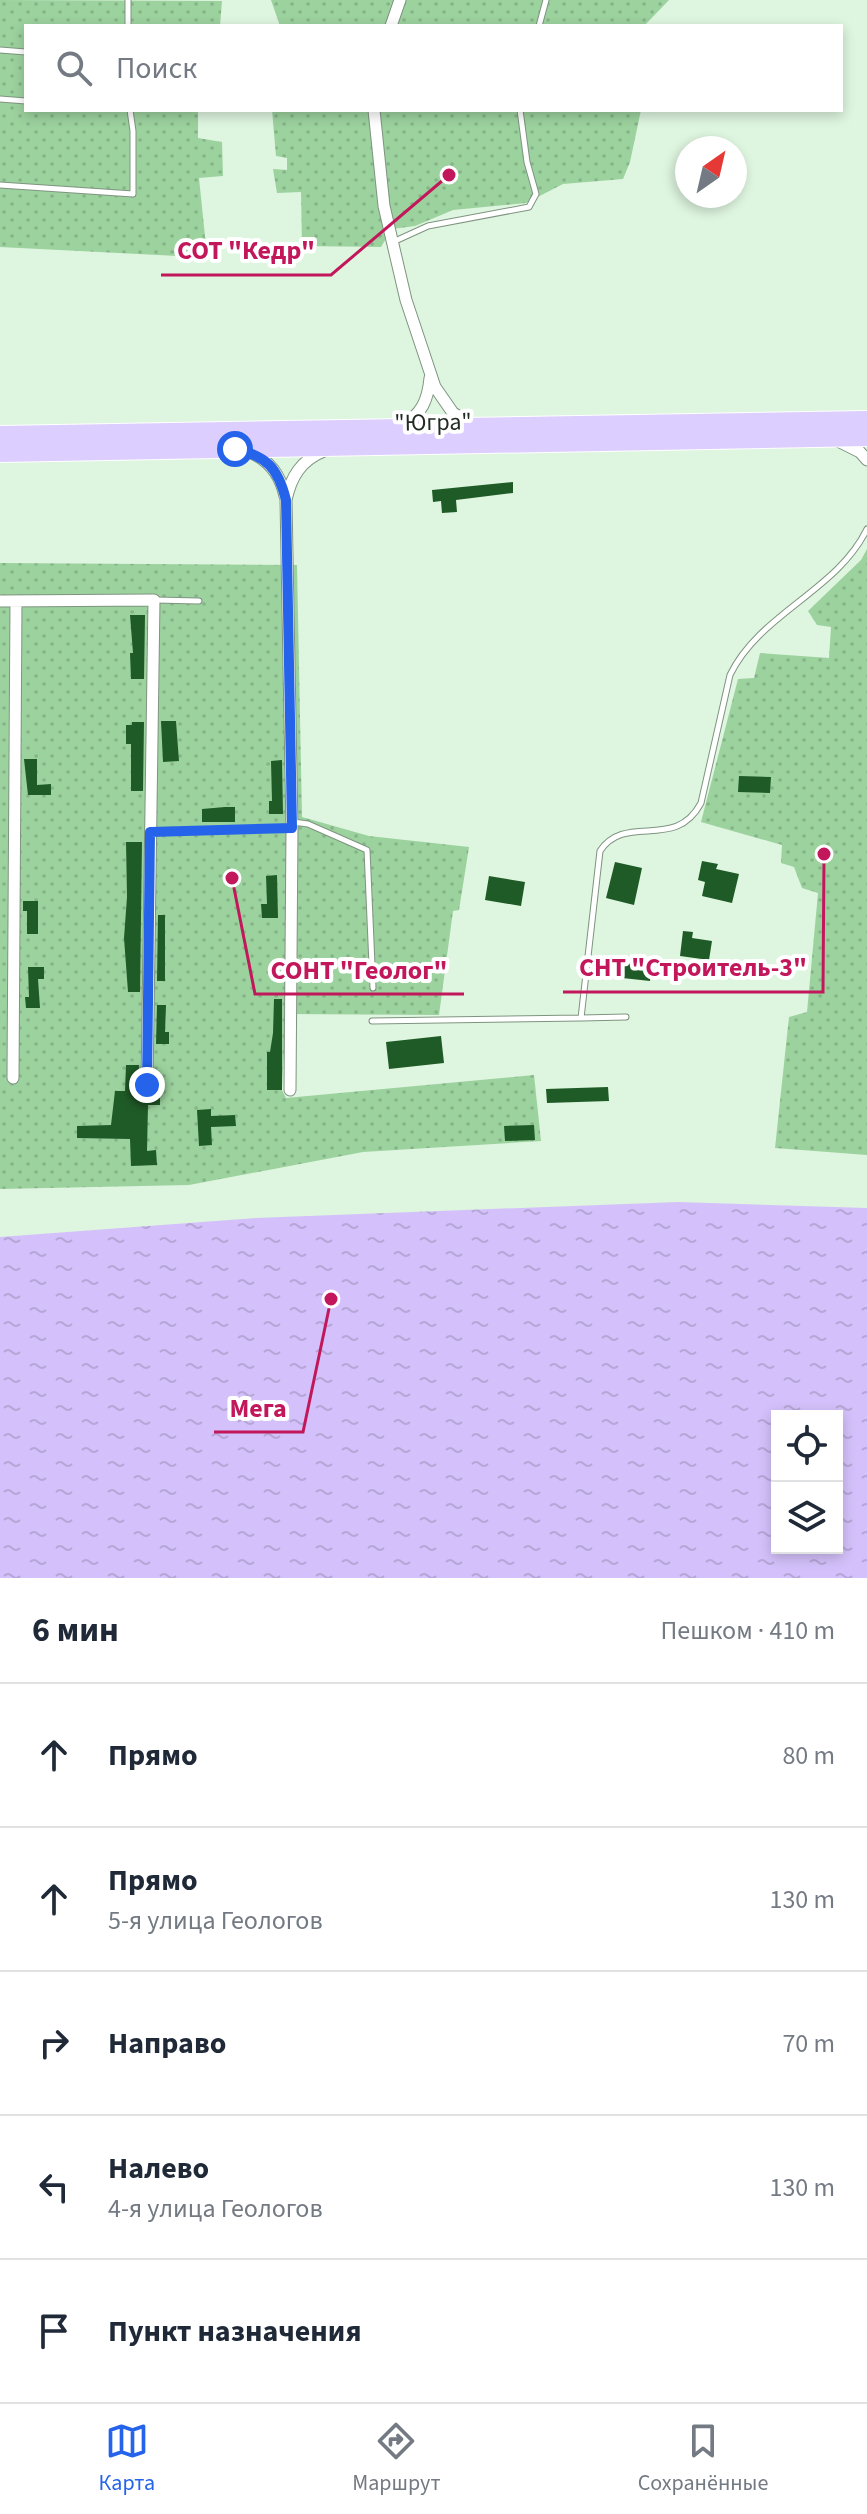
<!DOCTYPE html>
<html lang="ru">
<meta charset="utf-8">
<style>
body{margin:0;font-family:"Source Sans 3",sans-serif;background:#f6f6f7;color:#1f2937}
.controls{position:absolute;right:24px;bottom:24px;display:grid;overflow:hidden;border-radius:0px;box-shadow:0 4px 12px #0003}
.controls button{width:72px;height:72px;display:grid;place-items:center;padding:0;border:0;border-bottom:2px solid #e0e1e3;background:#fff;color:#1f2937;font:40px sans-serif}
.compass{position:absolute;left:675px;top:136px;width:72px;height:72px;border-radius:50%;background:#fff;box-shadow:0 4px 12px #0003;rotate:34deg}
.stop{position:absolute;width:24px;height:24px;margin:-18px;border:6px solid #2563eb;border-radius:50%;background:#fff}
.stop.end{background:#2563eb;border-color:#fff;box-shadow:0 2px 8px #0008}
.list{margin:0;padding:0;list-style:none}
h2{display:flex;justify-content:space-between;align-items:center;height:104px;margin:0;padding:0 32px;font-size:34px}
h2 small{font-size:26px;font-weight:400;color:#747a83}
.list li{display:grid;grid-template-columns:52px 1fr auto;gap:24px;align-items:center;box-sizing:border-box;height:144px;padding:0 32px;border-top:2px solid #e0e1e3}
.list b{display:block;font-size:30px;white-space:nowrap}
.list p{margin:0;font-size:26px;white-space:nowrap;color:#747a83}
.list em{font-size:26px;font-style:normal;color:#747a83}
.icon{flex:none;width:44px;height:44px;fill:none;stroke:currentColor;stroke-width:2;stroke-linecap:round;stroke-linejoin:round}
.map{position:relative;flex:none;width:867px;height:1578px;overflow:hidden}
.search{position:absolute;background:#fff;box-shadow:0 4px 12px #0003;left:24px;right:24px;top:24px;height:88px;display:flex;align-items:center;gap:20px;box-sizing:border-box;padding:0 28px;border-radius:0px;color:#747a83;font-size:30px}
.sheet{height:824px;background:#fff}
nav{display:flex;justify-content:space-around;align-items:center;box-sizing:border-box;height:112px;border-top:2px solid #e0e1e3;background:#fff;font-size:22px;color:#747a83}
nav a{display:grid;justify-items:center;gap:4px}
nav .on{color:#2563eb}
.map>svg:first-child{display:block}
</style>
<div class="map">
<svg width="867" height="1578" viewBox="0 0 867 1578">
<defs>
<pattern id="park-dots" width="8" height="8" patternUnits="userSpaceOnUse" patternTransform="scale(2)"><rect width="8" height="8" fill="#9cd29e"/><path d="M2 2h.1M6 6h.1" fill="none" stroke="#86b488" stroke-width="1.8" stroke-linecap="round"/></pattern>
<pattern id="water-ripples" width="26" height="14" patternUnits="userSpaceOnUse" patternTransform="scale(2)"><rect width="26" height="14" fill="#d4c1fb"/><path d="M2 4q2-2 4 0t4 0M15 11q2-2 4 0t4 0" fill="none" stroke="#b6a6d7"/></pattern>
</defs>
<rect width="100%" height="100%" fill="#def5df"/>
<path fill="url(#park-dots)" d="M0,0L222,1L220,26H26V110H198V138L222,142L223,176L199,178L206,246L178,256L0,247Z
M271,0H669L644,26H280Z
M272,110H641L630,162L623,179L563,184L526,203L453,210L415,226L392,229L381,247L302,246L301,192L277,193L273,169L287,170V158L276,156Z
M867,549V1155L775,1148L789,1017L807,1012L818,893L802,888L794,867L781,863L782,845L701,822L738,679L754,678L760,653L829,658L831,627L817,625L808,611L861,560Z
M0,563L297,565L302,817L369,836L469,847L459,910L453,911L439,1015L286,1014L282,1090L286,1098L534,1075L541,1141L363,1152L189,1185L0,1189Z"/>
<path fill="url(#water-ripples)" fill-rule="evenodd" d="M678,1202L867,1208V1578H0V1237L256,1218ZM777,1416H837V1548H777Z"/>
<path fill="#1f5b27" d="M513,482V493L456,500L457,512L442,513L441,501L433,502L432,490Z
M130,615H145L144,679H131L130,653H133Z
M161,721H176L179,761L163,762Z
M132,722H144L143,791H131V744H126V725H132Z
M24,759H37V785L51,784V795H28Z
M282,760L283,814H269V801H272L271,761Z
M739,776L771,777L770,793L738,792Z
M225,807H235V822H202V809Z
M126,842H142L140,992H128L124,938L127,897Z
M702,861L718,864L716,869L739,874L732,903L702,896L705,882L698,880Z
M615,862L642,868L634,905L606,898Z
M277,875L278,918H262L261,904H267L266,876Z
M489,876L525,882L521,906L485,900Z
M23,901H38V934H27V911H23Z
M158,915H165V981H157Z
M683,931L693,932L692,938L712,941L709,960L680,956Z
M597,960L651,966L650,981L595,975Z
M28,967H44V979H38L40,1008H26L25,997H29Z
M274,999H282V1090H267V1052H270L273,1033Z
M157,1005H166L165,1032H169V1044H156Z
M441,1036L444,1063L389,1069L386,1042Z
M126,1065H139L138,1085L142,1092L150,1093L155,1087L160,1086V1105H148L147,1151L156,1150L157,1165L131,1166L130,1139L77,1138V1126L111,1125L115,1091H125Z
M608,1087L609,1101L547,1103L546,1089Z
M211,1109V1116L235,1115L236,1126L211,1127L212,1145L199,1146L197,1110Z
M534,1125L535,1140L505,1141L504,1126Z"/>
<g fill="none" stroke-linecap="round" stroke-linejoin="round">
<defs>
<path id="service" d="M128,26V0
M539,26L546,0
M0,50L26,52
M0,99L26,101
M0,185L133,194V131L130,110
M393,242L428,226L529,207L536,194L527,162L520,110
M155,600L199,601
M293,822L308,824L367,850L373,988
M151,832L292,828
M581,1018L626,1017
M372,1021L581,1018L600,851C626,812 675,852 701,803L730,675C760,613 837,591 867,529"/>
<path id="minor" d="M391,26L400,0
M374,110L384,206L406,300L435,387L453,413L472,424
M402,425C422,415 428,399 430,378
M838,441L860,452L867,460
M246,451C268,458 280,474 285,496
M0,601L154,600L147,1085
M13,1078L16,601
M290,1090L292,828L286,500C291,477 301,460 324,451"/>
<path id="trunk" d="M0,435L867,420
M0,453L867,437"/>
</defs>
<use href="#service" stroke="#7f9480" stroke-width="7"/>
<use href="#minor" stroke="#7f9480" stroke-width="13"/>
<use href="#trunk" stroke="#fff" stroke-width="20"/>
<use href="#service" stroke="#fff" stroke-width="5"/>
<use href="#minor" stroke="#fff" stroke-width="11"/>
<use href="#trunk" stroke="#dccefe" stroke-width="18"/>
</g>
<g fill="none" stroke-linecap="round" stroke-linejoin="round">
<path stroke="#2563eb" stroke-width="10" d="M147,1085L150,832L292,828L286,500C278,468 267,456 235,449"/>
</g>
<g text-anchor="middle" stroke-width="8" stroke-linejoin="round" paint-order="stroke">
<g font-size="24" fill="#222b23" stroke="#fff">
<text transform="translate(433 422) rotate(-1)" y="8">"Югра"</text>
</g>
</g>
<path fill="none" stroke="#c2185b" stroke-width="3" d="M449 175L331 275H161M824 854L823 992H563M232 878L255 994H464M331 1299L303 1432H214"/>
<g fill="#c2185b" stroke="#fff" stroke-width="3">
<circle cx="449" cy="175" r="8"/>
<circle cx="824" cy="854" r="8"/>
<circle cx="232" cy="878" r="8"/>
<circle cx="331" cy="1299" r="8"/>
</g>
<g font-size="26" text-anchor="middle" font-weight="bold" fill="#c2185b" stroke="#fff" stroke-width="8" stroke-linejoin="round" paint-order="stroke">
<text x="246" y="259">СОТ "Кедр"</text>
<text x="693" y="976">СНТ "Строитель-3"</text>
<text x="359" y="979">СОНТ "Геолог"</text>
<text x="258" y="1417">Мега</text>
</g>
</svg>
<div class="controls">
<button><svg class="icon" aria-label="locate" viewBox="0 0 24 24"><circle cx="12" cy="12" r="6"/><path d="M12 2v4M12 18v4M2 12h4M18 12h4"/></svg></button>
<button><svg class="icon" aria-label="layers" viewBox="0 0 24 24"><path d="M12 4l9 5-9 5-9-5zM3 14l9 5 9-5"/></svg></button>
</div>
<svg class="compass" viewBox="-18 -18 36 36"><path d="M0-13l5 13h-10z" fill="#e53935"/><path d="M0 13l5-13h-10z" fill="#747a83"/></svg>
<div class="stop" style="left:235px;top:449px"></div>
<div class="stop end" style="left:147px;top:1085px"></div>
<div class="search"><svg class="icon" aria-label="search" viewBox="0 0 24 24"><circle cx="10" cy="10" r="6"/><path d="M15 15l6 6"/></svg>Поиск</div>
</div>
<section class="sheet">
<h2>6 мин<small>Пешком · 410 m</small></h2>
<ul class="list">
<li><svg class="icon" aria-label="ahead" viewBox="0 0 24 24"><path d="M12 20V5M6 11l6-6 6 6"/></svg><div><b>Прямо</b></div><em>80 m</em></li>
<li><svg class="icon" aria-label="ahead" viewBox="0 0 24 24"><path d="M12 20V5M6 11l6-6 6 6"/></svg><div><b>Прямо</b><p>5-я улица Геологов</p></div><em>130 m</em></li>
<li><svg class="icon" aria-label="right" viewBox="0 0 24 24"><path d="M7 20v-9h11M14 6l5 5-5 5"/></svg><div><b>Направо</b></div><em>70 m</em></li>
<li><svg class="icon" aria-label="left" viewBox="0 0 24 24"><path d="M17 20v-9H6M10 6l-5 5 5 5"/></svg><div><b>Налево</b><p>4-я улица Геологов</p></div><em>130 m</em></li>
<li><svg class="icon" aria-label="arrive" viewBox="0 0 24 24"><path d="M6 21V4h12l-3 4 3 4H6"/></svg><div><b>Пункт назначения</b></div></li>
</ul>
</section>
<nav>
<a class="on"><svg class="icon" aria-label="map" viewBox="0 0 24 24"><path d="M3 6l6-2 6 2 6-2v14l-6 2-6-2-6 2zM9 4v14M15 6v14"/></svg>Карта</a>
<a><svg class="icon" aria-label="directions" viewBox="0 0 24 24"><path d="M12 3l9 9-9 9-9-9zM9 14v-3h6M13 9l2 2-2 2"/></svg>Маршрут</a>
<a><svg class="icon" aria-label="saved" viewBox="0 0 24 24"><path d="M7 4h10v16l-5-4-5 4z"/></svg>Сохранённые</a>
</nav>
